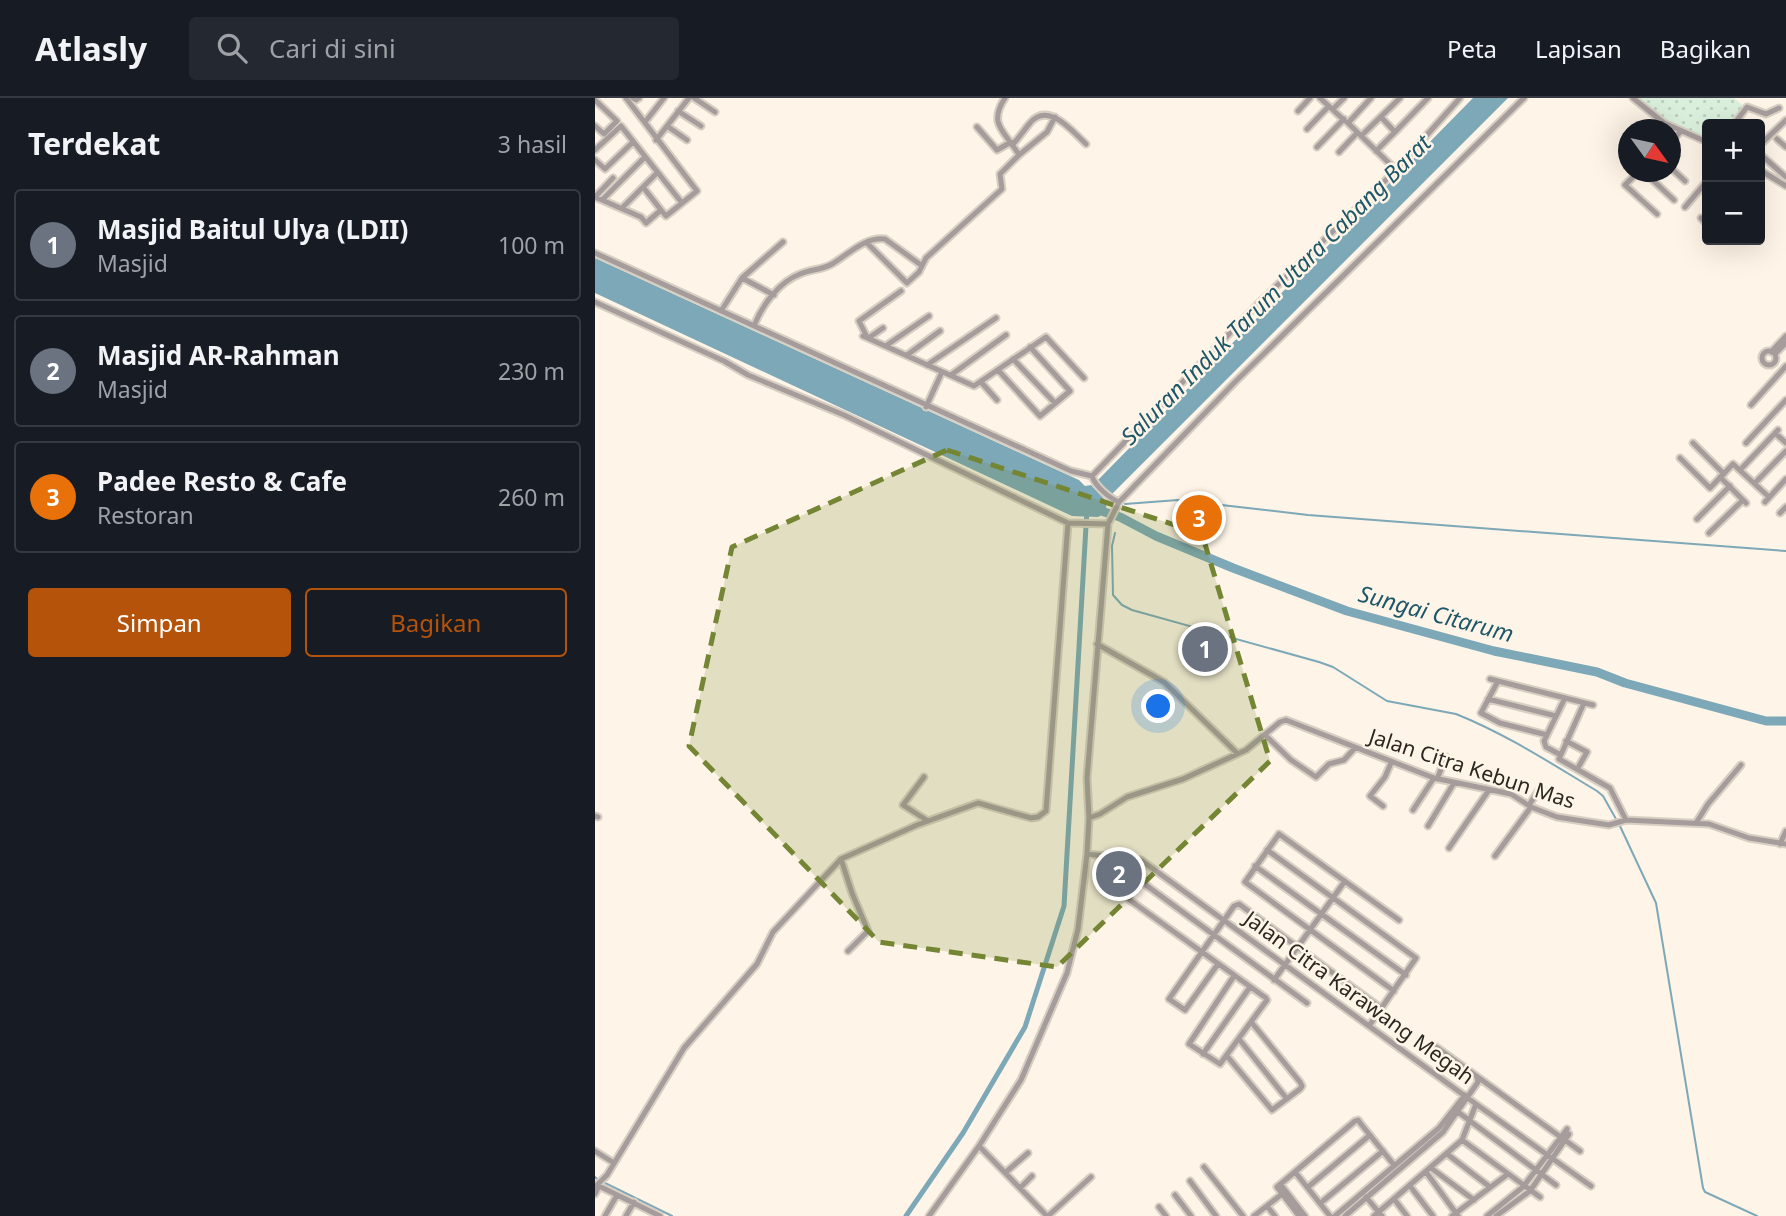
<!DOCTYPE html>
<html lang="id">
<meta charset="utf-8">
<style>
body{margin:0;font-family:"Noto Sans",sans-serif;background:#242831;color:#f1f3f6}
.controls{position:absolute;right:21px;top:21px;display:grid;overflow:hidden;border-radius:7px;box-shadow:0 7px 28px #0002}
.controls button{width:63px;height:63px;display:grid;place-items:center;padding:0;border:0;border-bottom:2px solid #363941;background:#171b24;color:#f1f3f6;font:35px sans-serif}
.compass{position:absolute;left:1023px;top:21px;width:63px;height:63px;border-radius:50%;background:#171b24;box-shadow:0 7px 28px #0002;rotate:123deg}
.you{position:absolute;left:564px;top:609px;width:24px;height:24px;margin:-18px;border:5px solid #fff;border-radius:50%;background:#1a73e8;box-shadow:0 0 0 10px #1a73e833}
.badge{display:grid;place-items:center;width:46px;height:46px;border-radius:50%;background:#b45309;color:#fff;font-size:23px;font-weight:700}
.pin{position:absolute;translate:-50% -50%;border:4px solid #fff;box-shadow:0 2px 7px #0006}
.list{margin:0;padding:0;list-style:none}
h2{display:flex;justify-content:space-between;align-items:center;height:91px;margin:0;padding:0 28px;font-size:30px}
h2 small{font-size:23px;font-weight:400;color:#9ea1a6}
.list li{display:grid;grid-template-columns:46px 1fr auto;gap:21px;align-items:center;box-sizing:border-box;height:112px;margin:0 14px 14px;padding:0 14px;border:2px solid #363941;border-radius:7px}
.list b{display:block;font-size:26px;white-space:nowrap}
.list p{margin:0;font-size:23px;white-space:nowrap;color:#9ea1a6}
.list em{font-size:23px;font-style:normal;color:#9ea1a6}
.actions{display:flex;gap:14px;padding:21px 28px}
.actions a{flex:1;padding:16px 0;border:2px solid #b45309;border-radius:7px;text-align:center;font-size:24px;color:#b45309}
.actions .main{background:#b45309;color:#fff}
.icon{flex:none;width:38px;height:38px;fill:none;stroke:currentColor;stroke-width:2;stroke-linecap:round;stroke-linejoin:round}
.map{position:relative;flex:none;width:1191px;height:1118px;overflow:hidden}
header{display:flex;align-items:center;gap:42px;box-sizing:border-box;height:98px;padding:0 35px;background:#171b24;border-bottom:2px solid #363941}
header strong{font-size:33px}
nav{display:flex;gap:38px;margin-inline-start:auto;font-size:24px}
.search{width:490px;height:63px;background:#242831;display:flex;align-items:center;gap:18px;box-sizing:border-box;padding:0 24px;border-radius:7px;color:#9ea1a6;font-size:26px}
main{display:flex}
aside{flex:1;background:#171b24}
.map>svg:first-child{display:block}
</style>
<header>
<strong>Atlasly</strong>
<div class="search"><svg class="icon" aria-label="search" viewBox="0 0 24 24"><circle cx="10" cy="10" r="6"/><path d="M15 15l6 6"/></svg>Cari di sini</div>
<nav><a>Peta</a><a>Lapisan</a><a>Bagikan</a></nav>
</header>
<main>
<aside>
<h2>Terdekat<small>3 hasil</small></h2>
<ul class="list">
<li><span class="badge" style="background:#6b7280">1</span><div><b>Masjid Baitul Ulya (LDII)</b><p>Masjid</p></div><em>100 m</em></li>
<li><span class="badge" style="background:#6b7280">2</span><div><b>Masjid AR-Rahman</b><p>Masjid</p></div><em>230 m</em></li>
<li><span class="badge" style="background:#e8710a">3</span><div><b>Padee Resto &amp; Cafe</b><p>Restoran</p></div><em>260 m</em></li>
</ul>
<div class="actions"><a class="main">Simpan</a><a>Bagikan</a></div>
</aside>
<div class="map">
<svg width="1191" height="1118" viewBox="0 0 1191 1118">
<defs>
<pattern id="grass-dots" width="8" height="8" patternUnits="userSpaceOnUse" patternTransform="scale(1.75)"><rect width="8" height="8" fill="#daefdc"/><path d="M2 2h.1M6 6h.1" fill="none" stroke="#bbcdbc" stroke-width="1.8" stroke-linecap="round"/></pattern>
</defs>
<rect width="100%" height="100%" fill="#fef4e7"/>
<path fill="url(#grass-dots)" d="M1039,0H1139L1151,10L1138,26H1112V44L1069,25Z"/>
<path fill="#7da8b7" d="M878,0H913L516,397L502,383Z
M0,160L484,382L490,388L496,387L512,404L510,415L503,419L477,418L0,195Z"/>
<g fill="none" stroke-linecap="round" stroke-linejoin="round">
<path stroke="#7da8b7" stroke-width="2" d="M530,406L583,402L713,417L1191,453
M520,435L517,448L518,497L527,507L537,512L724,564L738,569L792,603L861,616C911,636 957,666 1002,693L1008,698L1021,721
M1024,726L1061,805L1108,1090L1110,1094L1162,1118
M0,1079L2,1081
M8,1084L77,1118"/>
<path stroke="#7da8b7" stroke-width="5" d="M311,1118L368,1035L430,929L469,808L492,411"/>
<path stroke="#7da8b7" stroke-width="9" d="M500,411L525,419L561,438L638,470L752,513L899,553L1002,574L1030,585L1171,623H1191"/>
<defs>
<path id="minor" d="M38,0L41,2L44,0
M99,0L120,14
M725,0L750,23
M776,0L753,25L801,72
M1038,0L1069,25L1112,44
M0,2L22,23L9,36L0,28
M738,11L749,0
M83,13L106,28
M703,13L715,0
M786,19L800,34L833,0
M50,24L69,0
M1139,26L1152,9L1171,16L1184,10
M72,28L92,42
M382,29L402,52L416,44
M712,31L734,8
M766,38L805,0
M1182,41L1191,49
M61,42L94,0
M1076,44L1086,33
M417,47C424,40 429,32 435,25C453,3 477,33 491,46
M1165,47L1191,22
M722,49L749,21
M0,52L26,28L87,105
M781,53L800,34
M744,54L762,35
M1165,56L1191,79
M424,57L452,34L460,19
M0,62L10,71L38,44
M1076,70L1090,83
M1165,72L1191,88
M1043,74L1030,87L1062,116
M1049,74L1079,102
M48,89L66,112
M1,98L18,80
M0,99L46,119L51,125L66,112L71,118L102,93L31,0
M8,101L49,60
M1090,109L1112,83
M27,110L62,75
M1106,120L1112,126
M272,145L312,185L324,174L331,160L407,91L405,76L424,57C411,34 392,27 410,0
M0,155L476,373L497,378
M147,180L179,197
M0,204L129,263L153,277L249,317L473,425L513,426
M126,213L147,180L188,144
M159,228C167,207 184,184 205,176C216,171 227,172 237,166C254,156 269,139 290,141L326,167
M268,238L379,288L451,239L489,280
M272,239L264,223L306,193
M275,239L288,230
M292,247L334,218
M1167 260a7 7 0 1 1 14 0a7 7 0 1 1-14 0Z
M1176,254L1191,238
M1180,256L1191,245
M312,257L345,233
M418,261L460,305
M332,267L401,220
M403,272L445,318L475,293L435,249
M356,277L411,237
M386,284L402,302
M1156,307L1191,268
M331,309L347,274
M1180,335L1191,345
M1098,345L1129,376
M1151,345L1191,302
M1085,360L1115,390L1138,366L1174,399
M1146,371L1183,332
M1125,379L1151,405
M1160,385L1191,353
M524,404C514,400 500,388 497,378L662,207L796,77L865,0
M1170,404L1191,381
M1185,415L1191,409
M1102,421L1135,388
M1114,435L1148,402
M502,546L569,584L642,655
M895,581L998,607
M903,583L886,615L905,625L952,637
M893,601L961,618
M989,605L964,661L1015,690L1031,722
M670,637L696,662L721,679L734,666L749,662L760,650
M971,643L992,654L984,668
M964,656L951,649L949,643L970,600
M329,679L308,707L333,723
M842,681L851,659
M934,707L946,689
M788,708L775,698L790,679L796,665
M818,712L839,680
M0,718L3,719
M494,720L505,716L532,699L588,681L651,652L685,624L691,622L839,680L916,696L936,709L962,719L1014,727L1031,722L1114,726L1154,740L1191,746
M1101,725L1113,706L1146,667
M833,728L859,685
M1185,746L1191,733
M854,750L894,692
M672,752L821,860L774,928
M492,756L546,762L881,1006L867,1042L779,1118
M900,758L936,709
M514,760L712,905
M246,761L257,795L273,833L253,853
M660,768L811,877
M535,776L525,789V795L671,900L672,902L625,966L594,946L639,878
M623,866L590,912L574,901L639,808L644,806L787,911
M679,882L750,783
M799,893L650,784L684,736L804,822
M644,941L692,1001
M837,946L985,1053
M608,956L655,889
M632,958L677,1012L705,991L707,988L705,984L657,925
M881,1006L996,1088
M863,1014L961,1087
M867,1042L945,1099
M384,1048L452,1118
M0,1053L19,1065
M852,1056L895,1089
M609,1069L648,1118
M836,1070L879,1102
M411,1074L433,1055
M700,1074L735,1118
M831,1074L863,1118
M595,1083L621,1118
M686,1087L710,1118
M815,1088L838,1118
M0,1089L12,1077L89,950L162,866L178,834L246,761L322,727L383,705L436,720L443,719L451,713L473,425
M713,1089L775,1037
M425,1090L437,1078
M0,1096L4,1088L65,1118
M580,1097L596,1118
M771,1099L787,1118
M799,1101L812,1118
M728,1103L788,1053
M672,1108L680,1118
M564,1109L571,1118
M10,1118L22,1097
M31,1118L39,1104
M334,1118L384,1048L426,982L472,875L483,831L492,756L494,720L492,680L513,426L524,404L639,285L929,0
M453,1118L496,1079
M659,1118L687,1096
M704,1118L682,1089L760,1023L763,1022L766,1026L799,1067
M740,1118L844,1030L870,997
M750,1118L848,1034L883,984L882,979
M857,1118L913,1076
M892,1118L928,1089L972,1031
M901,1118L935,1093L974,1036"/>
</defs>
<use href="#minor" stroke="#d8cfc3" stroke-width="9"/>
<use href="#minor" stroke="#a69c9b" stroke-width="5"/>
</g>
<path fill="#748534" fill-opacity="0.2" stroke="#748534" stroke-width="5" stroke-dasharray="14 9" stroke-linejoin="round" d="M352,352L607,436L675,663L462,869L284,844L94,648L137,449Z"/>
<g text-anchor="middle" stroke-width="5" stroke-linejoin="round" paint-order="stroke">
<g font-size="21" fill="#2b2720" stroke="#fef4e7">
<text transform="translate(877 671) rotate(18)" y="7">Jalan Citra Kebun Mas</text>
<text transform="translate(764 900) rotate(36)" y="7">Jalan Citra Karawang Megah</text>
</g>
<g font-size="23" font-style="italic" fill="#1e5768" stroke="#fef4e7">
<text transform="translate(681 192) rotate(-45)" y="8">Saluran Induk Tarum Utara Cabang Barat</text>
<text transform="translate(841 516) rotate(15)" y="8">Sungai Citarum</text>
</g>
</g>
</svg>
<div class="controls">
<button>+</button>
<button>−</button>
</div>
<svg class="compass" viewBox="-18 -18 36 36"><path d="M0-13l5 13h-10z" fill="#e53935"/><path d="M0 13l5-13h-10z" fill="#9ea1a6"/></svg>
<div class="you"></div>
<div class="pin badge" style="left:610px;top:551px;background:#6b7280">1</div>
<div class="pin badge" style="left:524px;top:776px;background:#6b7280">2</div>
<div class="pin badge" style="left:604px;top:420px;background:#e8710a">3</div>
</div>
</main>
